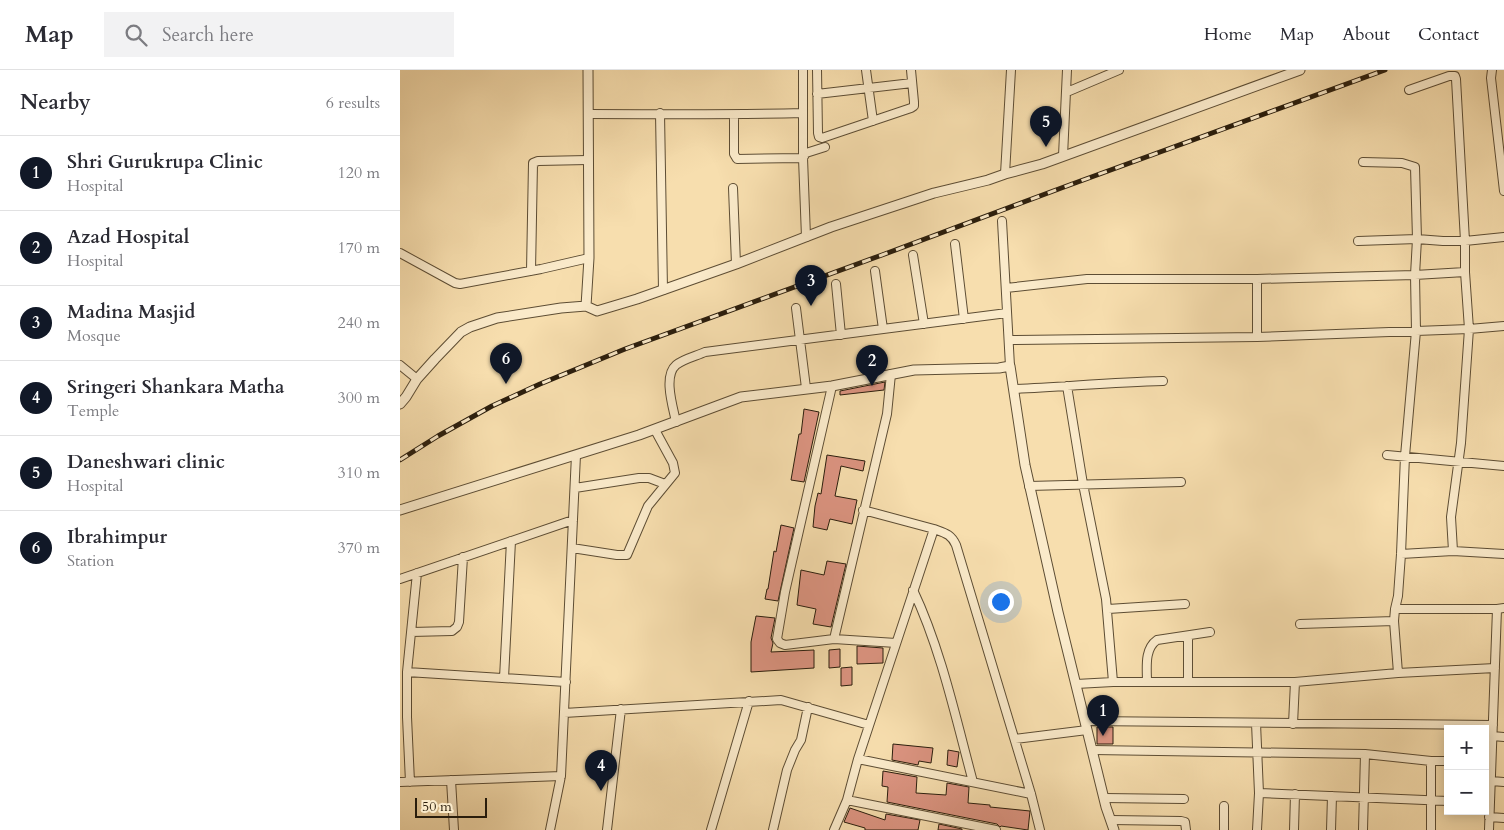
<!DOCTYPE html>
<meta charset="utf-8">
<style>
body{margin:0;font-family:Cardo,serif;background:#f2f2f3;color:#2b2b33}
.controls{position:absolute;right:15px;bottom:15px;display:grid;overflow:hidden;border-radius:0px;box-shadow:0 2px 12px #0003}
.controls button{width:45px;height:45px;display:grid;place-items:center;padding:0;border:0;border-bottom:1px solid #e1e1e2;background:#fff;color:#2b2b33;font:25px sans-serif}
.scale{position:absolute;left:15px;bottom:12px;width:72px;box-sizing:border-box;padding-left:5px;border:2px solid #2a1d0c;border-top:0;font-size:14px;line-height:18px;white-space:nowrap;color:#2a1d0c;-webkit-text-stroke:4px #faeaca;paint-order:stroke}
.you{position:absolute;left:600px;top:531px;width:18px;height:18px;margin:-12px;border:4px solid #fff;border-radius:50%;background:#1a73e8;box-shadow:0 0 0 8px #1a73e833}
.badge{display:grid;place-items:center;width:32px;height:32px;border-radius:50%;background:#111827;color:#fff;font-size:16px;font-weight:700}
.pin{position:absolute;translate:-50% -41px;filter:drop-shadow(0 1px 2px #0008)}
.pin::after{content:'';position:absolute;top:26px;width:18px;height:15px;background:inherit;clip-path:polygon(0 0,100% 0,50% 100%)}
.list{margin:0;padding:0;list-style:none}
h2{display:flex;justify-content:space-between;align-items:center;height:65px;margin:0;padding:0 20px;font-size:21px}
h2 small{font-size:16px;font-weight:400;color:#7c7c81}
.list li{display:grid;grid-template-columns:32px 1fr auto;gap:15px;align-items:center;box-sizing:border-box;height:75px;padding:0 20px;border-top:1px solid #e1e1e2}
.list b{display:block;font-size:19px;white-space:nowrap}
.list p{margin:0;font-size:16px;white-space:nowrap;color:#7c7c81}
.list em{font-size:16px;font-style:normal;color:#7c7c81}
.icon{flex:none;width:28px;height:28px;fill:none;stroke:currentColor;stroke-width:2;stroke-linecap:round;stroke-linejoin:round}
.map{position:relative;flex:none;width:1104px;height:760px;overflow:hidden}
header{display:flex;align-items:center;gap:30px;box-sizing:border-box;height:70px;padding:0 25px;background:#fff;border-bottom:1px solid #e1e1e2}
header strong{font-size:24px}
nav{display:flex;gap:28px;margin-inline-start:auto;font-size:18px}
.search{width:350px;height:45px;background:#f2f2f3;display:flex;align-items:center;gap:12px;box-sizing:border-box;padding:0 18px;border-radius:0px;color:#7c7c81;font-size:19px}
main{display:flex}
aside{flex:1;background:#fff}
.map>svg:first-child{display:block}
</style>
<header>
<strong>Map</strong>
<div class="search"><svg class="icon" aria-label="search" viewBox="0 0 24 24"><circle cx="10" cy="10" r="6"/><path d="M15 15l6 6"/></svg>Search here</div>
<nav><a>Home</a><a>Map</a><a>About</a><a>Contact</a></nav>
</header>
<main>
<aside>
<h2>Nearby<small>6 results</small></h2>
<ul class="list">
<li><span class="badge">1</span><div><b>Shri Gurukrupa Clinic</b><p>Hospital</p></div><em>120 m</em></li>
<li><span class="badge">2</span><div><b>Azad Hospital</b><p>Hospital</p></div><em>170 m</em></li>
<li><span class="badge">3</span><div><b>Madina Masjid</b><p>Mosque</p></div><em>240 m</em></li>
<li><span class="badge">4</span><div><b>Sringeri Shankara Matha</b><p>Temple</p></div><em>300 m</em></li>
<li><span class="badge">5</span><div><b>Daneshwari clinic</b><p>Hospital</p></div><em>310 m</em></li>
<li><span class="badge">6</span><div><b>Ibrahimpur</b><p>Station</p></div><em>370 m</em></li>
</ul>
</aside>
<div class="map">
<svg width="1104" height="760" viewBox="0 0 1104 760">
<rect width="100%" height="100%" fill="#f7deae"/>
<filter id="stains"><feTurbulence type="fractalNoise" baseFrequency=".004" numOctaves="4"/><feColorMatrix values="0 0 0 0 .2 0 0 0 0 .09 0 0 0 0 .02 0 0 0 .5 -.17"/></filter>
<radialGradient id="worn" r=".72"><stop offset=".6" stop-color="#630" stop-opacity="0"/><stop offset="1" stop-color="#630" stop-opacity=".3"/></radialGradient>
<path fill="#dc9481" stroke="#2a1d0c" d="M485,312L484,320L440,325V321Z
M404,339L419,342L404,412L391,410L399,364H401Z
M427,385L465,391L463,401L441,396L435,426L457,430L452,454L430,449L427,460L413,457L415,436L418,423L421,424Z
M381,455L394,458L378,531L365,529L367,519H368L374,481L376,482Z
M427,491L446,494L431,557L413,554L416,539L397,535L401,500L424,505Z
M356,546L375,548L371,568L373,573L371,582L414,580V598L351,602V572Z
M457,576L483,578V593L457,594Z
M440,579V597L429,598V580Z
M452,597V615L441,616V598Z
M697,657H713V674H697Z
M493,674L533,678L531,693L519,691L518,695L492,690Z
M548,680L559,682L557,697L547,695Z
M483,701L517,707L516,723L546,725L547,713L569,717L568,733L590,735V737L630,741L628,760L601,756L600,757L597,754L487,732L488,717L482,716Z
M450,738L485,750L486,744L520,750L518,760H465V758L444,752Z
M539,754L562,759V760H538Z"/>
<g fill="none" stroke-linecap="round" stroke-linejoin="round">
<defs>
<path id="minor" d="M403,0V88L406,167
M417,0L418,63L419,67L422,68L511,38L514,36V32L511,0
M466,0L473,51
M1092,0L1091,8L1104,121
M1009,20L1049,6H1055L1056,9L1065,171V202L1069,259L1061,373L1051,447L1053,481
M667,22L719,0
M417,24L512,13
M260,43L263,220
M188,44C260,44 331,45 403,43
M334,45V84L337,89L403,88L406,83L425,77
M663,86L667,0
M963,92L1002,93L1015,97L1017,169L1015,205L1016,261L1005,386L1001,484L998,526L995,539
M605,104L611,0
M333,118L336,194
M602,151L610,296
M958,171L1017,169L1043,171H1065L1104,167
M555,174L564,249
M0,183L55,213L60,214L141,199L189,188
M513,185L524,254
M131,201L133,93L138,91L188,90
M475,201L483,259
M436,214L441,265
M606,218L687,209H857L1015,205L1065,202
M396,238L406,318
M857,267V209
M609,270L857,267L1069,259L1104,256
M0,295L17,309
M432,316L385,522L377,569L380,573L385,575L434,569L496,573
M667,316L683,414L706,529L713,612
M614,319C663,317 713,312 763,311
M276,352C273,337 263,306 276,295C283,289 296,286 305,282L607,243
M987,385L1104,396
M629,416L781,412
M175,418L239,408H249L265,414
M463,440L534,459
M172,478L217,485H227L248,436L275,403L273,393L255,360
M1001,484L1053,481L1104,484
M17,503L7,602L166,612
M0,509L173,450
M513,520C541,579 556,649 573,712
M708,539L785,534
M900,554L994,551
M11,562L52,561L57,557L59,552L63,487
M434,569L487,344L491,304
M7,602V647L10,712
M998,603L994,551L995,539H1097
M104,608L111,471
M747,612C747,598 744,579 757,570L810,562
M788,612V566
M676,614L713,612H895
M164,643L381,630L469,655
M685,651L1093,655
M856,653L859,723L857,760
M893,654L895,612L998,603L1095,598
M1092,666L1104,667
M615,669L687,660
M693,680L965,684L1031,691H1048
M458,689L631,724
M161,706L176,385
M51,710L54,760
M1091,711L1104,712
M0,712L161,706L150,760
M859,723L1048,731
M704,728L784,729
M447,730L596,760
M1089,747L1104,748
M711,750L781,751L785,752L786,760
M207,760L221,639
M311,760L349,631
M373,760L387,700L395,680L401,670L408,637
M434,760L447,730L458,689L534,459C545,463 551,464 556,475L631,724L640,760
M824,760V736
M894,760L895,724
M931,760L932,726
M963,760L965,684
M1031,760V691
M1089,760L1097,539L1104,538"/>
<path id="tertiary" d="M188,0L189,188L186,236L197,241L237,229L336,194L431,157L534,123L588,110L605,104L642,94L900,0
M0,334L6,327L17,309L35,289L61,262L70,257L97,248L161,238L186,236
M0,440L239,365L341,327L432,316L514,300L599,298L610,296L625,395L658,542L706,737L714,760"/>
</defs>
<use href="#minor" stroke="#5d4d34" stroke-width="10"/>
<use href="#tertiary" stroke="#5d4d34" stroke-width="11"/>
<use href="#minor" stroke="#faeaca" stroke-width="8"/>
<use href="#tertiary" stroke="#faeaca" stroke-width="9"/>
<defs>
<path id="rail" d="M0,390L38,366L92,336L140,314L225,279L482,185L664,117L985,0"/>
</defs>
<use href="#rail" stroke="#2a1d0c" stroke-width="5"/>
<use href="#rail" stroke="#faeaca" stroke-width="3" stroke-dasharray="9" stroke-linecap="butt"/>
</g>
<rect width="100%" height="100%" filter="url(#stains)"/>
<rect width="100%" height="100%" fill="url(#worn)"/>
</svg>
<div class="controls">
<button>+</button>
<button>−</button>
</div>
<div class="scale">50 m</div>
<div class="you"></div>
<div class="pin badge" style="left:703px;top:666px">1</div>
<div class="pin badge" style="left:472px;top:316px">2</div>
<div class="pin badge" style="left:411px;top:236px">3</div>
<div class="pin badge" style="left:201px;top:721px">4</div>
<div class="pin badge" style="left:646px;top:77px">5</div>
<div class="pin badge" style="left:106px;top:314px">6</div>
</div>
</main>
